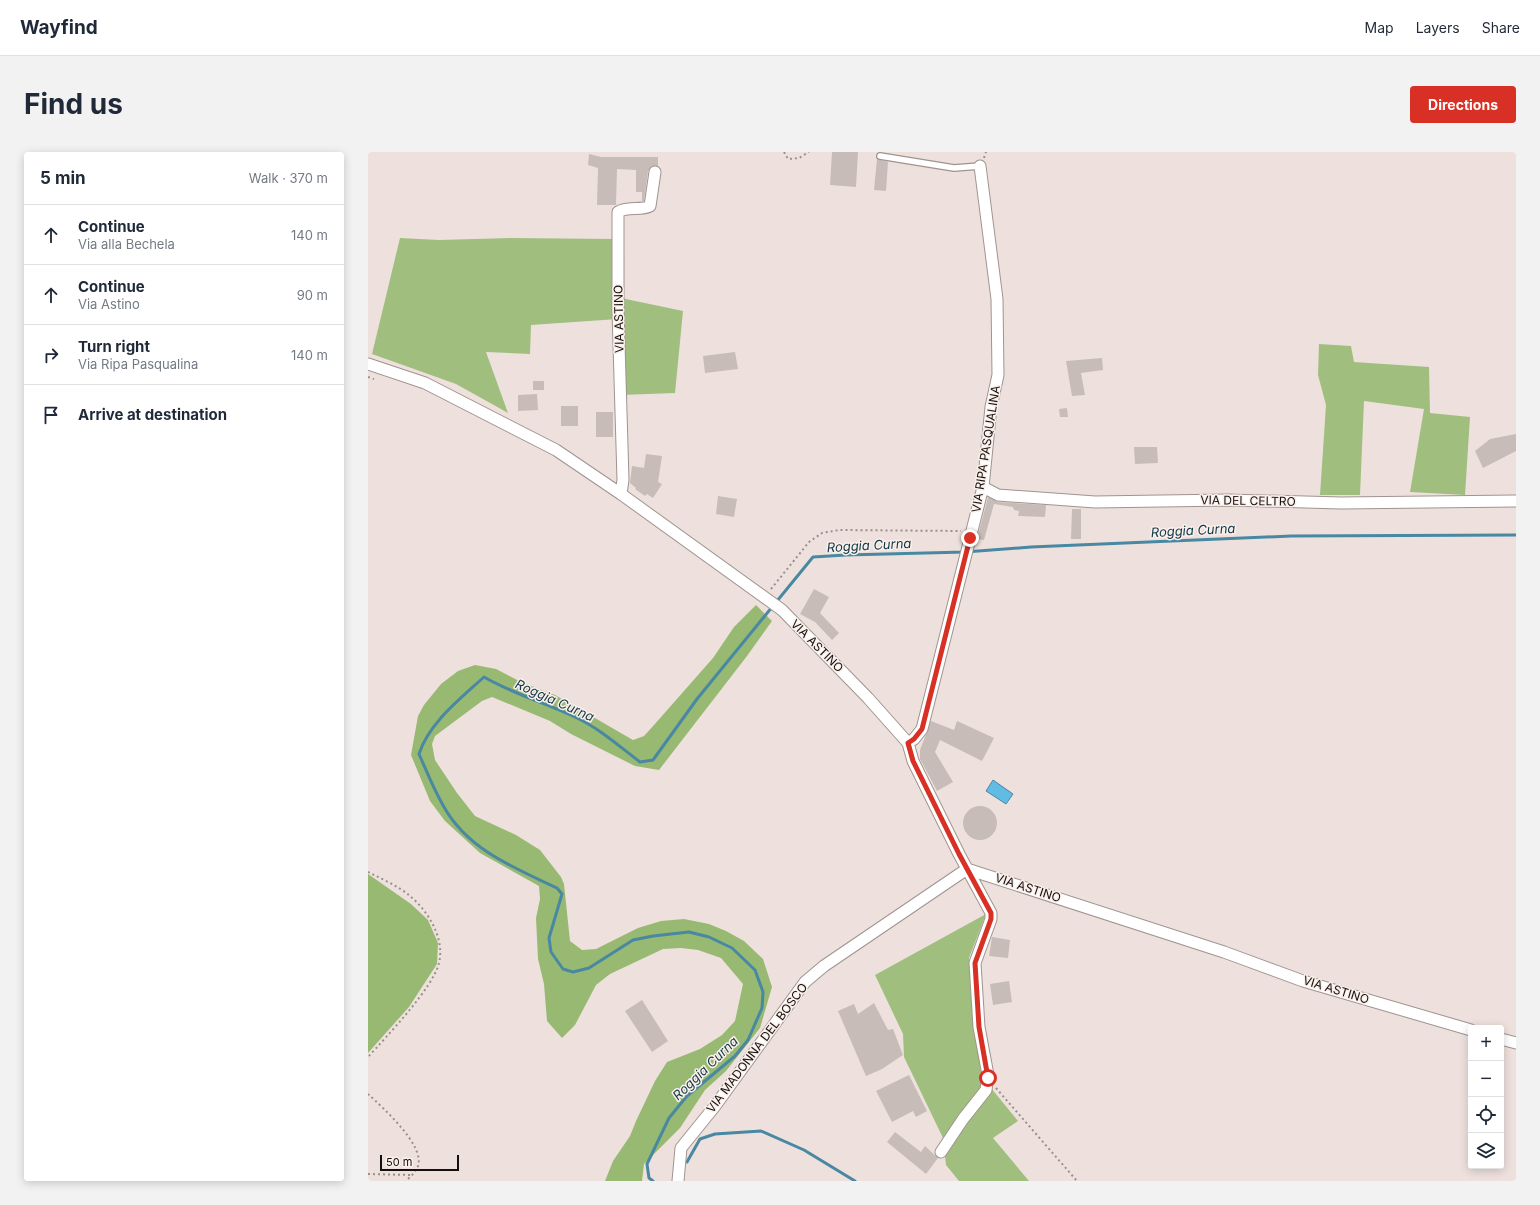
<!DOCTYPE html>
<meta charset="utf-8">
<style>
body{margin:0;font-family:Inter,sans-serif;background:#f2f2f3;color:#1f2937}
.controls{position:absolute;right:12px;bottom:12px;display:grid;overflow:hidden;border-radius:4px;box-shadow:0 2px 10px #0003}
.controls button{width:36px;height:36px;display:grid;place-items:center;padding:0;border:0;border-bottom:1px solid #e0e1e3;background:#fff;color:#1f2937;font:20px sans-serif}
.scale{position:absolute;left:12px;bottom:10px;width:79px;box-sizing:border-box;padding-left:4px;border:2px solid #14100e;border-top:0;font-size:11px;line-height:14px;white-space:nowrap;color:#14100e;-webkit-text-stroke:3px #fbefea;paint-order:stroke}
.stop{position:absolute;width:12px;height:12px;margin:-9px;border:3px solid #d93025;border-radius:50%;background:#fff}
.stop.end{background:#d93025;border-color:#fff;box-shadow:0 1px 4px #0008}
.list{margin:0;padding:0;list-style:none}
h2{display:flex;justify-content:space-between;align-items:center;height:52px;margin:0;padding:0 16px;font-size:17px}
h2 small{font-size:13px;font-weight:400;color:#747a83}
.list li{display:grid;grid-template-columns:26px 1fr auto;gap:12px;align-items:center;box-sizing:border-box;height:60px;padding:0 16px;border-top:1px solid #e0e1e3}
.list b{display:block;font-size:15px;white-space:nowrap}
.list p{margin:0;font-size:13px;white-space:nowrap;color:#747a83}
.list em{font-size:13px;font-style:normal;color:#747a83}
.icon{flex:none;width:22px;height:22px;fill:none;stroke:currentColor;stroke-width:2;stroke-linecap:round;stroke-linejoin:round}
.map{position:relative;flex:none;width:1148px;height:1029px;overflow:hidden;border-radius:4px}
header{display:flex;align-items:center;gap:24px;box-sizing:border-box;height:56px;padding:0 20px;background:#fff;border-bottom:1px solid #e0e1e3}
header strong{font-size:19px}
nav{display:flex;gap:22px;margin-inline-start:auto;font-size:14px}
.intro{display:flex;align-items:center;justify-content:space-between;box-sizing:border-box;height:96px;padding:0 24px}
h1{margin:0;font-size:28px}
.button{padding:10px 18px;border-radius:4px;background:#d93025;color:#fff;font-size:14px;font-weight:700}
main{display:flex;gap:24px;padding:0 24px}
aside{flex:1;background:#fff;border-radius:4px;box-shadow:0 2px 10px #0003}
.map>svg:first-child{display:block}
</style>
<header>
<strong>Wayfind</strong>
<nav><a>Map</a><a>Layers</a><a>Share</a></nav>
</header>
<div class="intro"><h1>Find us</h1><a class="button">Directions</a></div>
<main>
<aside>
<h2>5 min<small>Walk · 370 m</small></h2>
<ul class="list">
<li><svg class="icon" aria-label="ahead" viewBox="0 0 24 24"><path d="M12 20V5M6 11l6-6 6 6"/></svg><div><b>Continue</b><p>Via alla Bechela</p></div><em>140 m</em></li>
<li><svg class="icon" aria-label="ahead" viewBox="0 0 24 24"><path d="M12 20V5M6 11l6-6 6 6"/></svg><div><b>Continue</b><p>Via Astino</p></div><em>90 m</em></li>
<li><svg class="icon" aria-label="right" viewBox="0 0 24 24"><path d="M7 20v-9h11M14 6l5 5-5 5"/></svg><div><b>Turn right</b><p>Via Ripa Pasqualina</p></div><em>140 m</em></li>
<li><svg class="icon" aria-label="arrive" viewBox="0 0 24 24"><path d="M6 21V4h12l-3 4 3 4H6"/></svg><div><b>Arrive at destination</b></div></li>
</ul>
</aside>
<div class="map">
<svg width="1148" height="1029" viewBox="0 0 1148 1029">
<rect width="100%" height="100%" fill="#eee1dd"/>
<path fill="#a0bf7f" d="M32,86L71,88L143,86L248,87L253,146L315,159L307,241L253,243L250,167L163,173L162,202L118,200L140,261L88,232L4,202Z
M951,192L983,194L986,210L1061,215L1062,261L1102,265L1097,343L1042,340L1056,257L996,249L992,343H952L958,253L950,223Z
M618,762L601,806L606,870L614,925L650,969L625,986L661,1029H591L578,1013L575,986L536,905L535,882L507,823Z"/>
<path fill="#98b972" d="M388,453L404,469L379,504L291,618L267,614L203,582L182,569L124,545L114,549L67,584L64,592L67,608L89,641L107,664L148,683L172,698L193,725L196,732L202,789L214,798L228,797L270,776L293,769L316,767L341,772L358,779L376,789L395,807L404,835L392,876L358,919L337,938L312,976L276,1012L274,1029H237L245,1009L262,984L268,969L287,929L299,910L332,897L354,883L367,869L375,832L353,806L330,798L313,796L295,797L242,822L228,833L207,873L194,886L179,869L176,832L170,807L168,766L172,747L171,734L112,701L77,669L62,649L43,603L50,564L56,553L73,532L90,519L107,513L128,517L153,530L187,543L265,588L276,584L286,573L345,506L366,475Z
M0,722L43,752L60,768L70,791L69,812L41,855L0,901Z"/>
<path fill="#60bce2" stroke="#4988a2" d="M625,628L645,642L638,652L618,639Z"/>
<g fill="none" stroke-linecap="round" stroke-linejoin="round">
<path stroke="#4988a2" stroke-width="3" d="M319,1010L332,987L347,982L393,979L436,998L487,1029
M285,1029L281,1026L279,1012L301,966L319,944L367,904L380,888L394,856L395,840L387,818L364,796L341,785L321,780L285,784L265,788L221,816L205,820L195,817L183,800L181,786L194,742L189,736C147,716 100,698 76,655C66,638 59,620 51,602C61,571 92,547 116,525C145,542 178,551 209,566C232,577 251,594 272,610L285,608L329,547L445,405L478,403L597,400L663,395L923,384L1148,383"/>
</g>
<path fill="#c8bcb8" d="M464,0H490L488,35L462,33Z
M221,2L233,5H290V14H284L280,19L276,49H274V40H268V18L249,17L248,53H229L230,16L220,13Z
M509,7L520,10L518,39L506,38Z
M367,200L370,217L337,221L335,204Z
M734,206L735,218L713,221L717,243L704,244L698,209Z
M165,229H176V238H165Z
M169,242L170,258L150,259V243Z
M193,254H210V274H193Z
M699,256L700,265H692L691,257Z
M228,260H245V285H228Z
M1148,282V299L1115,316L1107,299L1122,287Z
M766,295H789L790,311L767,312Z
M278,302L294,304L290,330L294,332L285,346L279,342L277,344L267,337L268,336L262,331L264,314L276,316Z
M350,344L369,347L366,365L348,362Z
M620,345L630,350L678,353L677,365L650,364L651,359L646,358L645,355L626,352L616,388L609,387Z
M704,357H713V387H703Z
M446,437L461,445L452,461L471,481L464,488L447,470L432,462Z
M563,569L586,578L589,569L626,586L614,609L572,588L567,600L585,630L569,639L552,607V598Z
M595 671a17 17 0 1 1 34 0a17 17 0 1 1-34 0Z
M624,785L642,788L640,806L621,804Z
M641,829L644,850L625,853L622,832Z
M274,848L300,889L284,900L257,859Z
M506,851L520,878L525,877L535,903L514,917L498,924L470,859L486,852L490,862Z
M541,923L559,959L548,965L545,959L524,970L508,939Z
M527,980L553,1000L557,994L570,1006L558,1022L519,990Z"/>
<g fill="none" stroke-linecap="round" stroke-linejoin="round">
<defs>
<path id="lane" d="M512,4L586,16L612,14"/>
<path id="street" d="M0,212L57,231L188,298L253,342L414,458L500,546L540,591L545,609L591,702L623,761V767L607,811L611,875L620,923L618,938L595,967L573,1000
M615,335L630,343L727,350L860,348L973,351L1148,349
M253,342L255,328L250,158V60C259,54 273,59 282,54L287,20
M540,591L546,587L554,577L615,335L623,255L630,223L629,147L612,14
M599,717L856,800L935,829L1103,878
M1133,887L1148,891
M310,1029L313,996L347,954L437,830L456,814L599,717"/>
</defs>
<use href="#lane" stroke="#9f948f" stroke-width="8"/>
<use href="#street" stroke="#9f948f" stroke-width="13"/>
<path stroke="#988f8c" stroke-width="2" stroke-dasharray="2 3" stroke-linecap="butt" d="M416,0L420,7L431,6L441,0
M616,6L618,0
M0,225L6,227
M403,437L441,390L454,381L471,378L593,379
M0,720C14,727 30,734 42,744C60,759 77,786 71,811C65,836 19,884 0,905
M628,936L709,1029
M0,942C14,955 57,993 50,1014C48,1020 42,1025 38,1029
M0,1022L43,1023"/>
<use href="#lane" stroke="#fff" stroke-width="5.5"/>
<use href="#street" stroke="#fff" stroke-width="11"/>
</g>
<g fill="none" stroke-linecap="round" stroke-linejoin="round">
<path stroke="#d93025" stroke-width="5" d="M602,386L554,577L546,587L540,591L545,609L591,702L623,761V767L607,811L611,875L620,926"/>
</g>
<g text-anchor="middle" stroke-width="3" stroke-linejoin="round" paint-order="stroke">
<g font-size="12" fill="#14100e" stroke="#fbefea">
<text transform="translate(251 167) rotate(-91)" y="4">VIA ASTINO</text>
<text transform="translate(618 297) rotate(-81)" y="4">VIA RIPA PASQUALINA</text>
<text transform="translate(880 349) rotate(1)" y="4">VIA DEL CELTRO</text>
<text transform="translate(449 494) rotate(45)" y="4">VIA ASTINO</text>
<text transform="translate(660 736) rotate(18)" y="4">VIA ASTINO</text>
<text transform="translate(968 838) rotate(17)" y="4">VIA ASTINO</text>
<text transform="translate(389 896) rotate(-53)" y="4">VIA MADONNA DEL BOSCO</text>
</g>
<g font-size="13" font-style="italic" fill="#0d3848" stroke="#fbefea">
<text transform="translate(825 378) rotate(-3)" y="5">Roggia Curna</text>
<text transform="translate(501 393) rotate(-3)" y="5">Roggia Curna</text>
<text transform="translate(187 548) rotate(24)" y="5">Roggia Curna</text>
<text transform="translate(337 916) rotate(-44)" y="5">Roggia Curna</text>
</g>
</g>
</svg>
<div class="controls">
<button>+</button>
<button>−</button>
<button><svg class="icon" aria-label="locate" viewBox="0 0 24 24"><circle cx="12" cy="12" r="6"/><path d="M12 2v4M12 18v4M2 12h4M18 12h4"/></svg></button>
<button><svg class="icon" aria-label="layers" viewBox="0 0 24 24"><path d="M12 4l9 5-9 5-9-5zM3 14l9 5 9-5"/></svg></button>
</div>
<div class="scale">50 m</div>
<div class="stop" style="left:620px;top:926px"></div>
<div class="stop end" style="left:602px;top:386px"></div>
</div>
</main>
